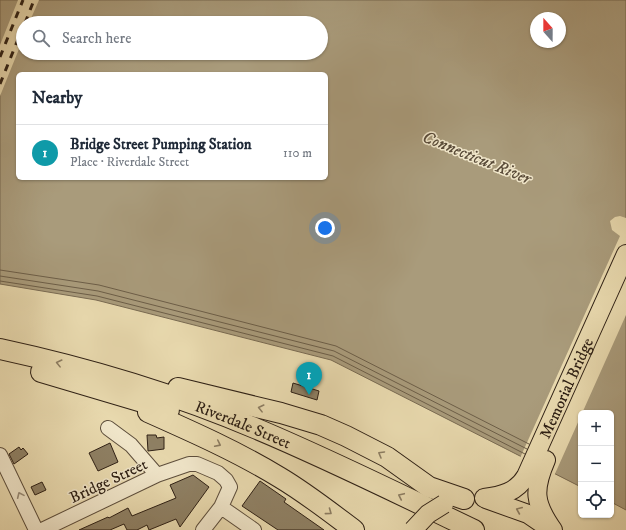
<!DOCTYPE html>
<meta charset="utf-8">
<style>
body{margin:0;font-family:"IM FELL DW Pica",serif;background:#f2f2f3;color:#1f2937}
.controls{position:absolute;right:12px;bottom:12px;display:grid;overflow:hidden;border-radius:6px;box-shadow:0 1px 3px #0004}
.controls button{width:36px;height:36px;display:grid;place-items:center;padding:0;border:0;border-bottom:1px solid #e0e1e3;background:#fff;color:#1f2937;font:20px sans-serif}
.compass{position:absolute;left:530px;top:12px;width:36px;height:36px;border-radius:50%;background:#fff;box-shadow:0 1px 3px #0004;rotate:339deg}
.you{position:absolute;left:325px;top:228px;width:14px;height:14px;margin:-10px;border:3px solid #fff;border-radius:50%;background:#1a73e8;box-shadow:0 0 0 6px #1a73e833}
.badge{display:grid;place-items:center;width:26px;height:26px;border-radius:50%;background:#d93025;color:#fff;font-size:13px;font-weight:700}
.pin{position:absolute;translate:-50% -33px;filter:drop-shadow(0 1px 2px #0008)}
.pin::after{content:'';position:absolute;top:21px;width:14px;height:12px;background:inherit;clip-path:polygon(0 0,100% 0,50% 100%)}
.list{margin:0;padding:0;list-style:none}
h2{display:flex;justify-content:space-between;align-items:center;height:52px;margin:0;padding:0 16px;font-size:17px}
h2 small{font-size:13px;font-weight:400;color:#747a83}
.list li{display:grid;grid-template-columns:26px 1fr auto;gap:12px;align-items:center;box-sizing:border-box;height:56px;padding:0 16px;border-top:1px solid #e0e1e3}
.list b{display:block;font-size:15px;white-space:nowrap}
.list p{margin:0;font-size:13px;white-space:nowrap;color:#747a83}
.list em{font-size:13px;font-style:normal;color:#747a83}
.icon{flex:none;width:22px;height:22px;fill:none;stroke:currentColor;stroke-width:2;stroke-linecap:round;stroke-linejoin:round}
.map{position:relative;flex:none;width:626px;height:530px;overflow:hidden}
.search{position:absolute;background:#fff;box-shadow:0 1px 3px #0004;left:16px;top:16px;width:312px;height:44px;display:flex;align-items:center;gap:10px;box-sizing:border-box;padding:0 14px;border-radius:22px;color:#747a83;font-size:15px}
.panel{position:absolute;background:#fff;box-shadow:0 1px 3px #0004;left:16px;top:72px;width:312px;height:108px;border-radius:6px}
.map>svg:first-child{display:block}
</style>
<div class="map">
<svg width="626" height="530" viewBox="0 0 626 530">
<rect width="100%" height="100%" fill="#e9daaf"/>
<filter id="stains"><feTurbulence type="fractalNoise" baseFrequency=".005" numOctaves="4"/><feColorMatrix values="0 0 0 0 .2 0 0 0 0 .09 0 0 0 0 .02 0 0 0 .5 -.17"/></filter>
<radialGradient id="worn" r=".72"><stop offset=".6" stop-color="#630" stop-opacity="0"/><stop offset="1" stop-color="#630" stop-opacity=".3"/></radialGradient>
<path fill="#a99b7b" stroke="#786a52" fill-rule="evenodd" d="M0,0H626V510L611,502V413H581V487L331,360L96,300L0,284ZM536,18H560V42H536ZM23,23H321V53H23ZM18,74H326V178H18Z"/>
<path fill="#e9daaf" d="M18,0H39L29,23H23V39L0,96V45Z
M620,216L626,218V315L554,476L520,458L620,236L612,230L610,221L615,217Z"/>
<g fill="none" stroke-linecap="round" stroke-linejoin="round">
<path stroke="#6c5e48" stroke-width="1" d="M0,270L99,285L336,346L529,444
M0,276L98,291L334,351L527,449
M0,281L97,296L333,356L525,454"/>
</g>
<path fill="#8f8165" stroke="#2e2015" d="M293,383L319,391L317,400L291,392Z
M147,435H156L157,438L164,437V449L148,451Z
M110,443L118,462L98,471L89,453Z
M19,447L21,450L23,448L28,454L14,464L9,454Z
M193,475L209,487L180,527L176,519L149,530L147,525L137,530H127L124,524L110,530H79L108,517L109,518L128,508L132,516L176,498L170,485Z
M260,481L286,499L284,502L324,530H278L242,506Z
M42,482L46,490L35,495L31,487Z"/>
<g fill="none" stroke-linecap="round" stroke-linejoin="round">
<defs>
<path id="minor" d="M108,428L131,445L157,475
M0,455L36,530
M221,507L254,530
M42,530L157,475L189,464H197L218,473L226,480L230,487L221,507L203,530"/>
<g id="major">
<path d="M546,460C533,490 534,503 553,530"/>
<path id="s1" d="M484,498C501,496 517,492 526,476L626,254"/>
<path d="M486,499L528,514L547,527"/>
</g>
<g id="highway">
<path id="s2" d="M0,349C88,368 175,394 257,429C331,460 403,496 474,530"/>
<path d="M41,372L169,410"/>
<path d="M178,388L281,413L321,425L346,436L387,457L429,487L464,499"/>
<path d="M148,412C193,432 238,452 279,477C306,493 330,512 354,530"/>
</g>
</defs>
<use href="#minor" stroke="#5d4e3c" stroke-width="16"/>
<use href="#major" stroke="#2e2015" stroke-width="20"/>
<use href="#highway" stroke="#2e2015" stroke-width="22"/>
<use href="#minor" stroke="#f1e7cb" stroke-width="14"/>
<use href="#major" stroke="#e9daaf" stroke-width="18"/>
<use href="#highway" stroke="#e9daaf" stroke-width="20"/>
<path stroke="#2e2015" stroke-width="3" stroke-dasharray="7 7" stroke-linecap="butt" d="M25,23L34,0
M0,57L23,0
M0,84L23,27"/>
<defs>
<path id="major-bridge" d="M413,530L428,514L444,504"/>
</defs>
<use href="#major-bridge" stroke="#2e2015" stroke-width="20" stroke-linecap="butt"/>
<use href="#major-bridge" stroke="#e9daaf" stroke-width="18"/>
</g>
<defs><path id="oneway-chevron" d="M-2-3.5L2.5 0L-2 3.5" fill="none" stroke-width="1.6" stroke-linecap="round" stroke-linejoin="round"/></defs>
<g stroke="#8c7d62">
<use href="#oneway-chevron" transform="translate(59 363) rotate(-166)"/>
<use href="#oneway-chevron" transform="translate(261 408) rotate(-166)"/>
<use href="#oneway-chevron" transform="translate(218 444) rotate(26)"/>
<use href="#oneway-chevron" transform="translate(381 454) rotate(-150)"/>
<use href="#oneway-chevron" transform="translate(401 496) rotate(-155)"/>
<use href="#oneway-chevron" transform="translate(519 510) rotate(-157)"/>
<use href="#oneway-chevron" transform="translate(329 512) rotate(36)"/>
</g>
<use stroke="#998d79" href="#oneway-chevron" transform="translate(20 495) rotate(-114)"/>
<g text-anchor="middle" stroke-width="3" stroke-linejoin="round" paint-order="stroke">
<g font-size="16" fill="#2e2015" stroke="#f1e7cb">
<text dy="6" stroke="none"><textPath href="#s1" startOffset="146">Memorial Bridge</textPath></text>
<text dy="6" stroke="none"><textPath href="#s2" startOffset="255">Riverdale Street</textPath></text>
<text transform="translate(108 480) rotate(-25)" y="6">Bridge Street</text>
</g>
<g font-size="17" font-style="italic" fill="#594b39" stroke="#f1e7cb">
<text transform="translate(477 157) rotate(22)" y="6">Connecticut River</text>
</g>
</g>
<rect width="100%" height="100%" filter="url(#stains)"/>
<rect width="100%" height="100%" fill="url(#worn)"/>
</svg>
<div class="controls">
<button>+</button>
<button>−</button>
<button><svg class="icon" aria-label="locate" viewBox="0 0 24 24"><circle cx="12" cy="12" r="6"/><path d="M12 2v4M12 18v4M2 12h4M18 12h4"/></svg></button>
</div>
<svg class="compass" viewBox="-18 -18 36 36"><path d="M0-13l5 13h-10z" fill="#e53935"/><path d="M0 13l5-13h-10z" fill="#747a83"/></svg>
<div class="you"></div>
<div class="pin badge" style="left:309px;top:395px;background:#0f9aa8">1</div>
<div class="search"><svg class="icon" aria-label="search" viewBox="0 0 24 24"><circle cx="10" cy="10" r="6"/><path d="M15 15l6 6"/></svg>Search here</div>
<section class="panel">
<h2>Nearby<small></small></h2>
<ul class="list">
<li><span class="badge" style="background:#0f9aa8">1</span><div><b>Bridge Street Pumping Station</b><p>Place · Riverdale Street</p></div><em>110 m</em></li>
</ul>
</section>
</div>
